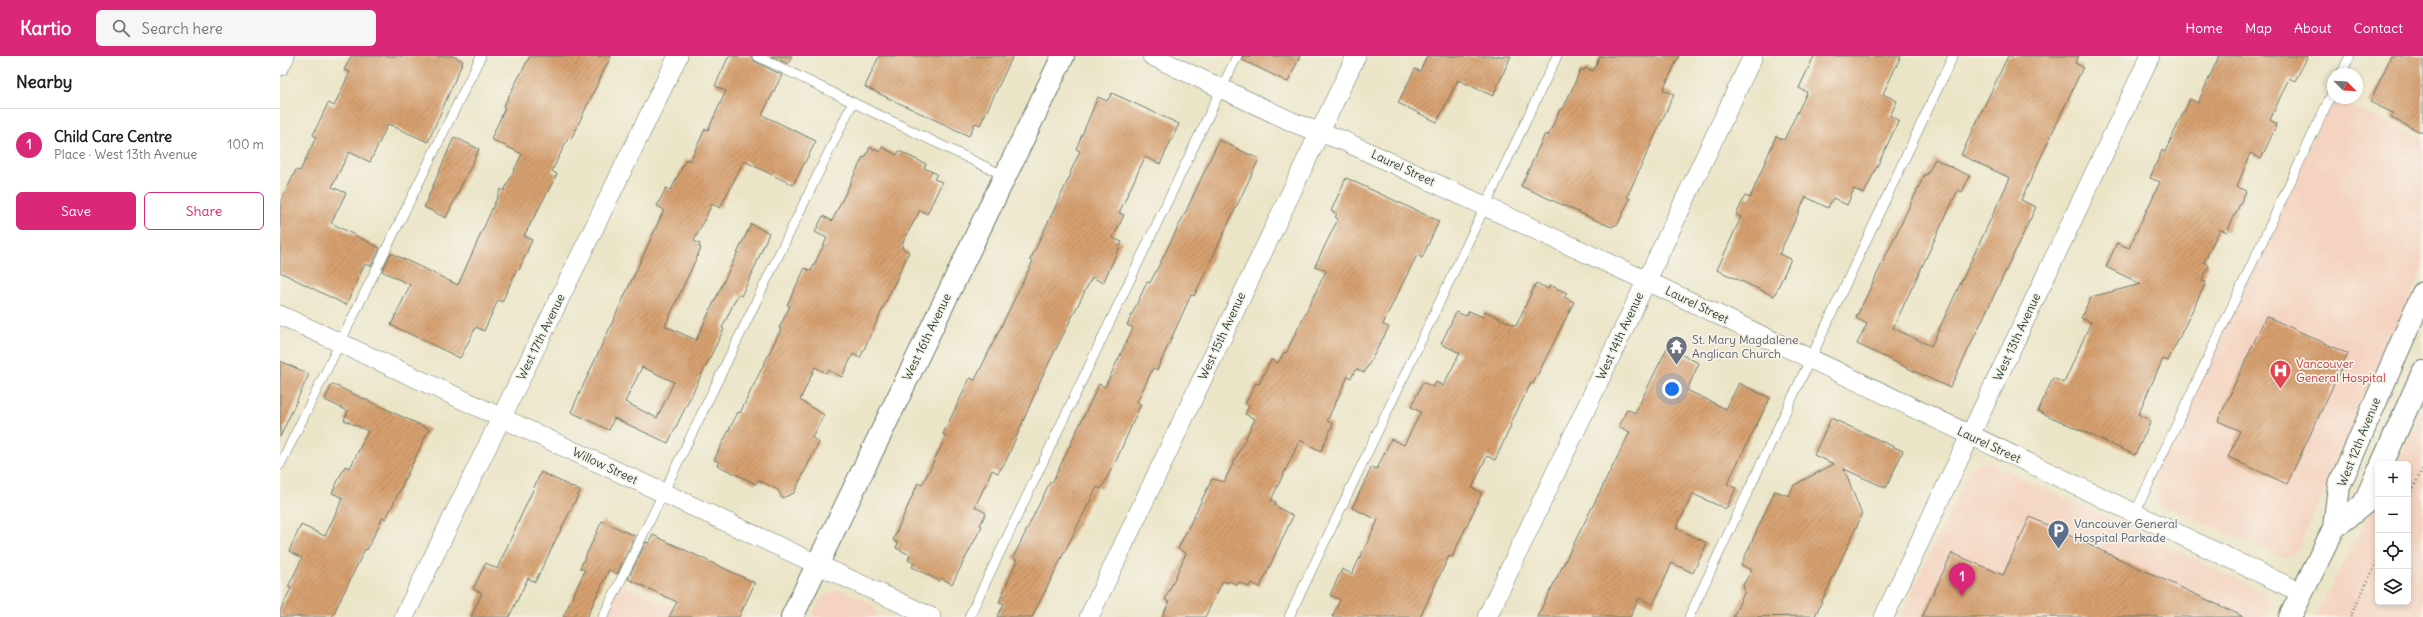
<!DOCTYPE html>
<meta charset="utf-8">
<style>
body{margin:0;font-family:Delius,sans-serif;background:#f6f6f6;color:#202124}
.controls{position:absolute;right:12px;bottom:12px;display:grid;overflow:hidden;border-radius:6px;box-shadow:0 2px 6px #0003}
.controls button{width:36px;height:36px;display:grid;place-items:center;padding:0;border:0;border-bottom:1px solid #e0e0e0;background:#fff;color:#202124;font:20px sans-serif}
.compass{position:absolute;left:2047px;top:12px;width:36px;height:36px;border-radius:50%;background:#fff;box-shadow:0 2px 6px #0003;rotate:114deg}
.you{position:absolute;left:1392px;top:333px;width:14px;height:14px;margin:-10px;border:3px solid #fff;border-radius:50%;background:#1a73e8;box-shadow:0 0 0 6px #1a73e833}
.badge{display:grid;place-items:center;width:26px;height:26px;border-radius:50%;background:#db2777;color:#fff;font-size:13px;font-weight:700}
.pin{position:absolute;translate:-50% -33px;filter:drop-shadow(0 1px 2px #0008)}
.pin::after{content:'';position:absolute;top:21px;width:14px;height:12px;background:inherit;clip-path:polygon(0 0,100% 0,50% 100%)}
.list{margin:0;padding:0;list-style:none}
h2{display:flex;justify-content:space-between;align-items:center;height:52px;margin:0;padding:0 16px;font-size:17px}
h2 small{font-size:13px;font-weight:400;color:#757577}
.list li{display:grid;grid-template-columns:26px 1fr auto;gap:12px;align-items:center;box-sizing:border-box;height:72px;padding:0 16px;border-top:1px solid #e0e0e0}
.list b{display:block;font-size:15px;white-space:nowrap}
.list p{margin:0;font-size:13px;white-space:nowrap;color:#757577}
.list em{font-size:13px;font-style:normal;color:#757577}
.actions{display:flex;gap:8px;padding:12px 16px}
.actions a{flex:1;padding:9px 0;border:1px solid #db2777;border-radius:6px;text-align:center;font-size:14px;color:#db2777}
.actions .main{background:#db2777;color:#fff}
.icon{flex:none;width:22px;height:22px;fill:none;stroke:currentColor;stroke-width:2;stroke-linecap:round;stroke-linejoin:round}
.map{position:relative;flex:none;width:2143px;height:561px;overflow:hidden}
header{display:flex;align-items:center;gap:24px;box-sizing:border-box;height:56px;padding:0 20px;background:#db2777;color:#fff}
header strong{font-size:19px}
nav{display:flex;gap:22px;margin-inline-start:auto;font-size:14px}
.search{width:280px;height:36px;background:#f6f6f6;display:flex;align-items:center;gap:10px;box-sizing:border-box;padding:0 14px;border-radius:6px;color:#757577;font-size:15px}
main{display:flex}
aside{flex:1;background:#fff}
.map>svg:first-child{display:block}
</style>
<header>
<strong>Kartio</strong>
<div class="search"><svg class="icon" aria-label="search" viewBox="0 0 24 24"><circle cx="10" cy="10" r="6"/><path d="M15 15l6 6"/></svg>Search here</div>
<nav><a>Home</a><a>Map</a><a>About</a><a>Contact</a></nav>
</header>
<main>
<aside>
<h2>Nearby<small></small></h2>
<ul class="list">
<li><span class="badge">1</span><div><b>Child Care Centre</b><p>Place · West 13th Avenue</p></div><em>100 m</em></li>
</ul>
<div class="actions"><a class="main">Save</a><a>Share</a></div>
</aside>
<div class="map">
<svg width="2143" height="561" viewBox="0 0 2143 561">
<defs>
<pattern id="building-hatch" width="6" height="6" patternUnits="userSpaceOnUse"><rect width="6" height="6" fill="#d7a070"/><path d="M-1 1l2-2M0 6l6-6M5 7l2-2" fill="none" stroke="#ae845d"/></pattern>
</defs>
<rect width="100%" height="100%" fill="#f7f3e8"/>
<filter id="ink" filterUnits="userSpaceOnUse"><feTurbulence type="fractalNoise" baseFrequency=".025" numOctaves="2"/><feDisplacementMap in="SourceGraphic" scale="8" xChannelSelector="R" yChannelSelector="G"/><feConvolveMatrix kernelMatrix="1 2 1 2 8 2 1 2 1" color-interpolation-filters="sRGB"/></filter>
<filter id="wash" filterUnits="userSpaceOnUse"><feTurbulence type="fractalNoise" baseFrequency=".012" numOctaves="4" result="noise"/><feDisplacementMap in="SourceGraphic" scale="16" xChannelSelector="R" yChannelSelector="G"/><feGaussianBlur stdDeviation="0.9" result="paint"/><feColorMatrix in="noise" values="0 0 0 0 0 0 0 0 0 0 0 0 0 0 0 0 0 1.4 0 .05"/><feComposite in="paint" operator="in"/></filter>
<g filter="url(#wash)">
<rect width="100%" height="100%" fill="#ebe5c8"/>
<path fill="#f4d3c0" d="M2053,42L2143,84V212L2021,487L2012,500L2005,503L1879,447L1877,443L1878,426L1870,423Z
M2143,355V561H2035L2098,441V546H2128V408H2115Z
M1703,406L1711,407L1981,535L1990,549L1987,561H1620L1688,416L1695,408Z
M340,527L413,561H323Z
M557,534L565,535L592,548L597,560L600,561H531L542,541Z"/>
<g id="blocks">
<path fill="url(#building-hatch)" fill-rule="evenodd" d="M71,0H173L183,5L148,86L108,68L90,106L69,96L52,131L66,137L51,167L100,192L91,210L86,208L83,212L66,249L0,216V147L16,114L20,115L36,81L33,79L48,47L54,50L70,16L64,14Z
M250,0H331L291,83L288,82L272,115L277,118L244,180L252,184L239,214L237,213L222,246L218,244L204,275L196,271L180,302L111,269L130,229L102,215L111,197L178,229L221,133L224,135L242,98L211,83L225,52L223,51Z
M449,0H471L474,5L502,19L482,59L536,85L513,129L464,105L440,152L432,148L414,185L420,188L419,191L421,192L385,270L416,284L471,168L489,177L472,218L461,240L458,238L442,272L444,273L388,387L334,362L329,374L291,356L384,154L377,150L386,132L391,134L406,103L410,105L425,73L428,74L446,35L435,30ZM362,311L394,326L377,362L345,346Z
M491,0H512L508,8Z
M599,0H733L700,69L695,67L689,80L585,31Z
M963,0H1020L1008,26L962,4Z
M1147,0H1231L1213,40L1178,24L1157,66L1118,47L1135,13L1140,15Z
M1320,0H1399L1383,34L1394,38L1347,141L1350,142L1338,168L1331,171L1241,130L1265,78L1268,80L1280,53H1283L1301,13L1304,15L1305,12L1313,15Z
M1534,0H1621L1603,38L1617,45L1610,60L1619,64L1584,138L1574,133L1567,149L1553,142L1548,152L1526,141L1499,198L1511,203L1494,240L1437,214L1461,161L1456,159L1465,140L1470,142L1496,80L1504,84L1522,47L1527,36L1519,32Z
M1728,0H1799L1795,7L1803,11L1741,144L1756,151L1670,332L1577,288L1587,268L1576,262L1645,118L1647,119L1655,103L1690,120L1682,136L1678,134L1613,272L1651,290L1730,122L1681,99Z
M1939,0H2028L2015,25L2009,22L1990,64L1997,68L1981,103L1970,97L1957,131L1966,135L1947,176L1940,173L1924,206L1929,209L1922,225L1926,226L1888,305L1883,303L1858,358L1871,365L1855,399L1758,355L1773,322L1784,327L1811,266L1801,262L1811,241L1861,228L1826,211L1837,187L1849,192L1880,126L1870,122L1882,94L1885,96L1910,43L1918,47Z
M2111,0H2143V77L2111,62L2113,57L2090,46Z
M832,37L899,68L880,108L865,101L839,157L844,159L833,182L842,186L823,227L812,221L761,323L726,405L718,417L712,414L695,451L706,457L700,469L702,470L672,528L661,522L660,525L632,511L634,507L628,504L630,499L616,492L618,487L613,484L638,427L642,429L647,419L666,380L663,378L690,322L695,324L753,205L750,204L791,118L790,117L800,95L796,93L818,41L827,45Z
M174,81L199,93L166,162L144,151Z
M939,84L979,103L914,240L911,239L877,314L873,312L857,346L861,348L836,405L821,433L817,431L752,561H717L724,548L719,546L737,504L733,502L770,426L772,427L819,328L825,331L853,272L847,269L867,226L870,227L907,153Z
M590,91L600,96L602,91L617,99L619,95L646,108L644,112L657,118L654,123L662,126L647,158L640,154L623,186L622,192L629,196L580,302L573,298L562,321L548,314L546,317L535,311L520,344L544,359L532,382L539,386L514,437L502,442L498,434L478,424L476,428L437,409L439,406L434,404L458,356L460,357L501,273L499,272L510,250L507,249L525,212L531,215L547,182L535,176L543,160L552,165L583,101L585,102Z
M1066,122L1159,165L1142,202L1137,199L1106,261L1103,269L1109,271L1084,317L1076,313L1071,322L1068,320L1047,365L1053,368L1041,395L1020,384L991,444L996,446L994,449L1013,460L980,531L971,527L969,531L959,526L957,529L949,525L948,527L943,525L925,561H882L889,546L885,544L906,497L898,493L911,466L932,423L944,426L975,363L965,358L969,350L965,348L976,327L979,328L991,304L998,307L1004,296L1006,297L1046,215L1035,210L1058,163L1055,161L1057,158L1051,155Z
M1256,227L1268,233L1270,229L1287,237L1284,241L1294,246L1253,328L1251,327L1230,369L1231,370L1215,404L1207,400L1192,432L1202,437L1172,501L1169,500L1140,561H1052L1060,544L1050,539L1062,513L1072,518L1098,464L1072,452L1092,411L1097,413L1111,383L1124,389L1141,356L1131,351L1143,326L1153,331L1156,326L1163,330L1180,297L1161,288L1176,256L1186,260L1189,255L1203,261L1205,255L1236,270Z
M1986,260L2068,298L2007,428L1948,401L1960,375L1938,365Z
M1387,292L1419,307L1407,334L1446,353L1459,327L1490,342L1447,428L1456,432L1446,453L1413,438L1396,472L1427,487L1413,517L1392,507L1373,549L1359,542L1350,561H1257L1350,376L1339,371L1347,353L1355,357Z
M0,305L29,318L0,381Z
M52,328L149,373L106,463L103,461L87,494L85,493L52,561H0V555L11,532L8,531L22,502L9,495L21,469L45,480L63,442L52,437L65,410L70,412L88,375L64,364L68,355L45,344Z
M1551,362L1623,395L1606,432L1564,413L1582,459L1535,560L1453,561L1465,535L1463,529L1472,514L1461,509L1495,435L1509,440L1514,429L1554,408L1534,399Z
M261,416L300,435L255,526L248,522L229,561H191L202,537L193,533L206,507L217,513Z
M1750,461L1771,471L1964,561H1642L1672,497L1723,519Z
M322,465L355,480L337,518L329,514L307,561H283L305,514L300,512Z
M373,479L475,527L459,561H389L397,546L348,523L366,486L369,487Z"/>
</g>
</g>
<g filter="url(#ink)">
<use href="#blocks" fill-opacity="0" stroke="#667868" stroke-width="1"/>
<g fill="none" stroke-linecap="round" stroke-linejoin="round">
<defs>
<path id="service" d="M477,0L725,120
M2061,18L2070,0
M0,409L201,0
M1855,457L2053,35
M323,561L573,46
M689,561L957,0
M1009,561L1277,0
M1409,561L1673,0"/>
<path id="minor" d="M872,0L1017,68L1064,85L1384,233L2022,537
M0,10L5,0
M0,259L651,561
M124,561L398,0
M809,561L1076,0
M1207,561L1473,0
M1604,561L1870,0"/>
<path id="tertiary" d="M2102,408L2143,316
M2054,472L2084,448L2098,416
M512,561L783,0
M2010,561L2054,472L2059,430L2143,237"/>
</defs>
<use href="#service" stroke="#667868" stroke-width="10"/>
<use href="#minor" stroke="#667868" stroke-width="20"/>
<use href="#tertiary" stroke="#667868" stroke-width="24"/>
<path stroke="#667868" stroke-width="2.5" stroke-dasharray="1 3" stroke-linecap="butt" d="M2128,443L2143,412
M2070,561L2098,504"/>
<use href="#service" stroke="#fff" stroke-width="9"/>
<use href="#minor" stroke="#fff" stroke-width="19"/>
<use href="#tertiary" stroke="#fff" stroke-width="22"/>
</g>
</g>
<defs>
<symbol id="temple-pin" viewBox="-11 -11 22 30"><path d="M0 17L-7.5 6A9.5 9.5 0 1 1 7.5 6Z" fill="#6b7280" stroke="#f7f3e8"/><path d="M0-6L5-2H3V0L6.5 2.5H4V6H1.5V3h-3V6H-4V2.5H-6.5L-3 0V-2H-5Z" fill="#fff"/></symbol>
<symbol id="hospital-pin" viewBox="-11 -11 22 30"><path d="M0 17L-7.5 6A9.5 9.5 0 1 1 7.5 6Z" fill="#e0444e" stroke="#f7f3e8"/><path d="M-5-5h3v3.5h4V-5h3V5h-3V1.5h-4V5h-3Z" fill="#fff"/></symbol>
<symbol id="parking-pin" viewBox="-11 -11 22 30"><path d="M0 17L-7.5 6A9.5 9.5 0 1 1 7.5 6Z" fill="#5c6f8a" stroke="#f7f3e8"/><path d="M-3.5-5.5H1a3.5 3.5 0 0 1 0 7H-1V5.5H-3.5ZM-1-3.4V-.6H.8a1.4 1.4 0 0 0 0-2.8Z" fill="#fff"/></symbol>
</defs>
<g fill-rule="evenodd">
<use href="#temple-pin" x="1384" y="278" width="25" height="34"/>
<use href="#hospital-pin" x="1988" y="302" width="25" height="34"/>
<use href="#parking-pin" x="1766" y="462" width="25" height="34"/>
</g>
<g text-anchor="middle" stroke-width="3.5" stroke-linejoin="round" paint-order="stroke">
<g font-size="12" fill="#1f3d34" stroke="#f7f3e8">
<text transform="translate(1123 112) rotate(25)" y="4">Laurel Street</text>
<text transform="translate(1417 249) rotate(26)" y="4">Laurel Street</text>
<text transform="translate(942 280) rotate(-65)" y="4">West 15th Avenue</text>
<text transform="translate(1340 280) rotate(-65)" y="4">West 14th Avenue</text>
<text transform="translate(261 281) rotate(-64)" y="4">West 17th Avenue</text>
<text transform="translate(647 281) rotate(-64)" y="4">West 16th Avenue</text>
<text transform="translate(1737 281) rotate(-65)" y="4">West 13th Avenue</text>
<text transform="translate(2079 386) rotate(-68)" y="4">West 12th Avenue</text>
<text transform="translate(1709 389) rotate(25)" y="4">Laurel Street</text>
<text transform="translate(325 410) rotate(25)" y="4">Willow Street</text>
</g>
<g font-size="12" fill="#5b616d" stroke="#f7f3e8" text-anchor="start">
<text x="1412" y="288">St. Mary Magdalene<tspan x="1412" dy="14">Anglican Church</tspan></text>
</g>
<g font-size="12" fill="#be3a42" stroke="#f7f3e8" text-anchor="start">
<text x="2016" y="312">Vancouver<tspan x="2016" dy="14">General Hospital</tspan></text>
</g>
<g font-size="12" fill="#4e5e75" stroke="#f7f3e8" text-anchor="start">
<text x="1794" y="472">Vancouver General<tspan x="1794" dy="14">Hospital Parkade</tspan></text>
</g>
</g>
</svg>
<div class="controls">
<button>+</button>
<button>−</button>
<button><svg class="icon" aria-label="locate" viewBox="0 0 24 24"><circle cx="12" cy="12" r="6"/><path d="M12 2v4M12 18v4M2 12h4M18 12h4"/></svg></button>
<button><svg class="icon" aria-label="layers" viewBox="0 0 24 24"><path d="M12 4l9 5-9 5-9-5zM3 14l9 5 9-5"/></svg></button>
</div>
<svg class="compass" viewBox="-18 -18 36 36"><path d="M0-13l5 13h-10z" fill="#e53935"/><path d="M0 13l5-13h-10z" fill="#757577"/></svg>
<div class="you"></div>
<div class="pin badge" style="left:1682px;top:540px">1</div>
</div>
</main>
